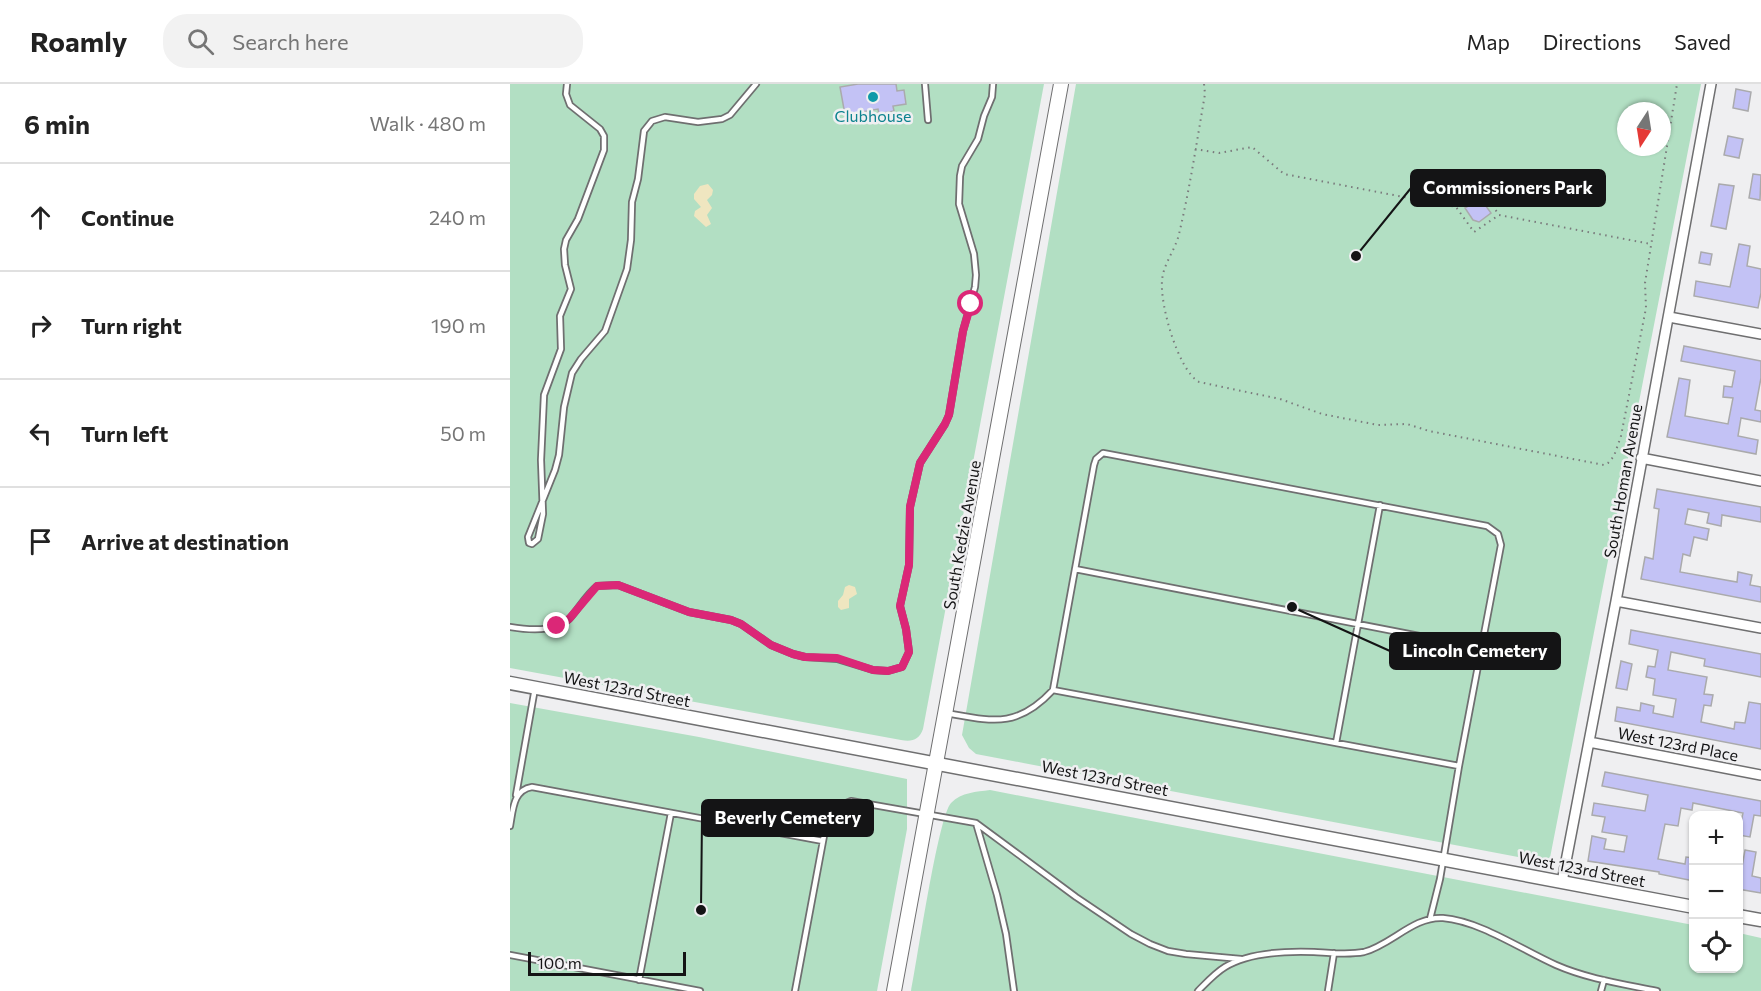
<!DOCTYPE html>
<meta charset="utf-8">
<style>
body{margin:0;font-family:Commissioner,sans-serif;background:#f2f2f2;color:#222}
.controls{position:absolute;right:18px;bottom:18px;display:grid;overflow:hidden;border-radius:12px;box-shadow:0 2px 4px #0004}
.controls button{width:54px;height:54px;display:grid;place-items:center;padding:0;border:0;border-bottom:2px solid #e0e0e0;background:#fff;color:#222;font:30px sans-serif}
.compass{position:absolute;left:1107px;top:18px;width:54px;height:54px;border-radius:50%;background:#fff;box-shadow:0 2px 4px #0004;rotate:192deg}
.scale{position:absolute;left:18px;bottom:15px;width:158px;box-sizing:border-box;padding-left:6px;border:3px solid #141415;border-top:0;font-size:16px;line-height:21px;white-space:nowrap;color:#141415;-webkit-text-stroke:4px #efeff1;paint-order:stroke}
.stop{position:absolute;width:18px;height:18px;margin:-14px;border:4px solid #db2777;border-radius:50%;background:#fff}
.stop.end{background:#db2777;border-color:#fff;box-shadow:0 2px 6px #0008}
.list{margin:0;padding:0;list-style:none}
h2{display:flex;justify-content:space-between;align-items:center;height:78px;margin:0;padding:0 24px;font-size:26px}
h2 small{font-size:20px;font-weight:400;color:#767676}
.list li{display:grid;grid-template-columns:39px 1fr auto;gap:18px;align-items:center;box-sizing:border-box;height:108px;padding:0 24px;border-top:2px solid #e0e0e0}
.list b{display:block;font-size:22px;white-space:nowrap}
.list em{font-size:20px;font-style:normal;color:#767676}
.icon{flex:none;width:33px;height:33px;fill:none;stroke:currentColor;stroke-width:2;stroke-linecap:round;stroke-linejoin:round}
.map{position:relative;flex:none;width:1251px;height:907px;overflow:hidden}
header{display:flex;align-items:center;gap:36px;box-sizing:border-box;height:84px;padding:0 30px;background:#fff;border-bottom:2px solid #e0e0e0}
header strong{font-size:28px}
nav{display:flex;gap:33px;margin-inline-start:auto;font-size:21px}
.search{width:420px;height:54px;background:#f2f2f2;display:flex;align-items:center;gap:15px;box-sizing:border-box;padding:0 21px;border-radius:24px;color:#767676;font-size:22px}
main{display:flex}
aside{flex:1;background:#fff}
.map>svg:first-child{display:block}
</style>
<header>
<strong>Roamly</strong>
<div class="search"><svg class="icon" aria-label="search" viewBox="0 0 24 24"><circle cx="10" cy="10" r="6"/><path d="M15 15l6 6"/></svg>Search here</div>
<nav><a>Map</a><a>Directions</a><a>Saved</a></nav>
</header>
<main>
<aside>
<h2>6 min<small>Walk · 480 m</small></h2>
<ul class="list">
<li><svg class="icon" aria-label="ahead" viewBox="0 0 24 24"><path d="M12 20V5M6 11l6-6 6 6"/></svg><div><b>Continue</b></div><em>240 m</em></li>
<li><svg class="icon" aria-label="right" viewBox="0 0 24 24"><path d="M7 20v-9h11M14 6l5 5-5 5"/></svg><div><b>Turn right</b></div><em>190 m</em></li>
<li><svg class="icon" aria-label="left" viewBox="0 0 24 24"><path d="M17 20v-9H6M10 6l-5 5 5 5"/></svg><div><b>Turn left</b></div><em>50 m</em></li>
<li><svg class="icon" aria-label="arrive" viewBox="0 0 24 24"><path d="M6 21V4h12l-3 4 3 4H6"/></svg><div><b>Arrive at destination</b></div></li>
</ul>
</aside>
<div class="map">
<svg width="1251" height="907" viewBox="0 0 1251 907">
<rect width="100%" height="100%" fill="#efeff1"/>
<path fill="#b2dfc3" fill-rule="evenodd" d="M0,0H534L413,645C409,656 402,658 391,656L0,584Z
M566,0H1191L1039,779L466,670L459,664L452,651ZM1116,27H1152V63H1116Z
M0,619L189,653L397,695V745L367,907H0Z
M480,706L1183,841L1184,884H1228L1229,849L1251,854V907H401C407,878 428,733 441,719C452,708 466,708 480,706Z"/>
<path fill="#efe6c0" d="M198,100L203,106L202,111L197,116L202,124L197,131L201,140L196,143L184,132L185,127L191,123L184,115V110L190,102Z
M339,501L345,503L347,510L339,515V524L331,526L328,523V517L333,511L335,503Z"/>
<path fill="#c3c2f5" stroke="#aaaaac" stroke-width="1.5" d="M348,0H386L387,7L394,6L396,20L383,22L384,27L369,30L368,25L335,31L330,3Z
M1226,5L1241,8L1238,27L1223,24Z
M1218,52L1233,55L1229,74L1214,71Z
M1243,90L1251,91L1250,116L1239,114Z
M1209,100L1224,102L1216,145L1201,142Z
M966,117L973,118L981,129L969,138L963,136L955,124Z
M1229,160L1240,162L1237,182L1251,185V209L1248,224L1184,212L1186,197L1220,203Z
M1191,168L1202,170L1200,181L1189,179Z
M1174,262L1251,277V294L1245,326L1251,327V338L1231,334L1228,352L1248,356L1246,370L1157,353L1169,294L1180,296L1175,332L1218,340L1223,314L1213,313L1214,302L1222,303L1225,287L1171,277Z
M1147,405L1251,423V438L1212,431L1211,442L1197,439L1199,429L1178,425L1175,440L1199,445L1197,456L1184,453L1180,472L1173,470L1170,488L1227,498L1228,488L1242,491L1240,501L1251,503V518L1131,495L1135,473L1143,475L1149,425L1144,424Z
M1121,546L1251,570V593L1194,582L1195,575L1161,568L1158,586L1197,593L1194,610L1203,611L1201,622L1194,621L1191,638L1224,645L1225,638L1235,639L1239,618L1251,620V665L1105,637L1107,623L1130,627L1131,619L1144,622L1143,629L1163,633L1166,615L1143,611L1145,595L1136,593L1138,582L1145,583L1148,566L1119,560Z
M1111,577L1122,580L1117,606L1106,604Z
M1095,688L1251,717V732L1244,731L1240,753L1228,751L1233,729L1183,719L1182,726L1171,724L1168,742L1155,740L1148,775L1175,780L1176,773L1184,774V797L1149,790V788L1078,777L1082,752L1096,755L1094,765L1114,768L1117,752L1092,748L1095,733L1082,731L1084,719L1135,727L1138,711L1092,702Z
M1235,766L1246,768L1242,792L1251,794V809L1228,805V783H1232Z"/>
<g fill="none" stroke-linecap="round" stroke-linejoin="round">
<defs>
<path id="service" d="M57,0L56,10L60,21L90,45L94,52V66L68,135L56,156L54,165L55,181L61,205L50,232L51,265L34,311L31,376L33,430L28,455L22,460L19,459L18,453L45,386L49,371L54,323L62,289L71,275L95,247L117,185L121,156L122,118L128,95L134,47L142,37L155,33L188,38L212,35L220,31L246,0
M415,0L418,36
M565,485L971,564
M0,543C18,546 46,549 60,534C69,524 76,511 87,502L108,501L179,528L221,536L231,540L261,561L283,570L295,573L327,575L363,586L378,587L392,583L399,568L396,545L390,522L399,481L400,423L410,379L435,340L439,331L453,247L465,203L466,191L464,170L449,120L450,92L452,82L468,55L474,32L482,13L483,0
M543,606L949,682
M436,629C482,637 507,645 543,606L584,381L586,375L593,369L977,442L988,450L991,461L949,682L930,795L920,835
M826,659L870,421
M6,711L25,604
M466,739L487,811L496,850L504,907
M0,742C3,726 3,706 22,703L313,757
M0,871L190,907
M129,896L161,729
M285,907L316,741C322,728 327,722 341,717L466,739L566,813L621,850L640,860L658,867L676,870L731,875
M688,907C696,899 705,889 715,883C739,868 776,867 804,868C821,869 838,871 854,868C881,861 904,832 933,834C970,837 1012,866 1046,881C1078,895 1113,900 1147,907
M818,907L824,869
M1091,907L1094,896"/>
<path id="minor" d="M1159,233L1251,250
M1131,374L1251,397
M1106,517L1251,544
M1079,658L1251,691
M1052,798L1106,517L1201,0"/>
<path id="tertiary" d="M0,599L1184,823
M1228,832L1251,836"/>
<path id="secondary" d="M384,907L551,0"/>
</defs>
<use href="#service" stroke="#6f6f70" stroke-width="8"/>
<use href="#minor" stroke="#6f6f70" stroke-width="12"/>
<use href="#tertiary" stroke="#6f6f70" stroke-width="15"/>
<use href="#secondary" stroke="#6f6f70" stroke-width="16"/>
<path stroke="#7a7a7c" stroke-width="2" stroke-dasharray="1.5 4.5" stroke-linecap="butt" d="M694,0L695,10C687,56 680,104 669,150C665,167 653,180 652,197C650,221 668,286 689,298L770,315L812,330L868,341L897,340L919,347L1094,381L1098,379L1104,372L1111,352L1136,224L1135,199L1167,0
M685,65L709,69L742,63L774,90L946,123L964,148L989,131L1141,160
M947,122L972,106L989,131"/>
<use href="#service" stroke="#fff" stroke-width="4.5"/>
<use href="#minor" stroke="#fff" stroke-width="9"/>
<use href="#tertiary" stroke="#fff" stroke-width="12"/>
<use href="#secondary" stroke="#fff" stroke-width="14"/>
</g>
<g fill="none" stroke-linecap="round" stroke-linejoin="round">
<path stroke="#db2777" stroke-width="8" d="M47,542L59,535L87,502L108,501L179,528L221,536L231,540L261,561L283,570L295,573L327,574L363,586L378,587L392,583L399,568L396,545L390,522L399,481L400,423L410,379L435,340L439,331L453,247L461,220"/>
</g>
<circle fill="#0f9aa8" stroke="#efeff1" stroke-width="2" cx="363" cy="13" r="6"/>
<g text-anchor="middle" stroke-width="5" stroke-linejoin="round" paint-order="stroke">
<g font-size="16" fill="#0d838f" stroke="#efeff1">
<text x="363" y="38">Clubhouse</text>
</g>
<g font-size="16" fill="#141415" stroke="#efeff1">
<text transform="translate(1113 397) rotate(-80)" y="6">South Homan Avenue</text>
<text transform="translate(452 451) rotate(-80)" y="6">South Kedzie Avenue</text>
<text transform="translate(117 605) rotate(11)" y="6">West 123rd Street</text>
<text transform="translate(1168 660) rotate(11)" y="6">West 123rd Place</text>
<text transform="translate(595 694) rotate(11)" y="6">West 123rd Street</text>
<text transform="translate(1072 785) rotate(11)" y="6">West 123rd Street</text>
</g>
</g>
<path fill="none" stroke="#141415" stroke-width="2" d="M846 172L901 104M782 523L880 567M191 826L192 734"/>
<g fill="#141415" stroke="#efeff1" stroke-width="2">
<circle cx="846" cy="172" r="6"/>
<circle cx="782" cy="523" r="6"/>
<circle cx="191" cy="826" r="6"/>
</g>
<g fill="#141415" stroke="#141415" stroke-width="2">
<rect x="901" y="86" width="194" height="36" rx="6"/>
<rect x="880" y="549" width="170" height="36" rx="6"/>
<rect x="192" y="716" width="171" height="36" rx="6"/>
</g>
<g font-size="18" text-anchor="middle" font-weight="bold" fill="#fff">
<text x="998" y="110">Commissioners Park</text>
<text x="965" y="573">Lincoln Cemetery</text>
<text x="278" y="740">Beverly Cemetery</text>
</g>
</svg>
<div class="controls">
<button>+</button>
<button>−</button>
<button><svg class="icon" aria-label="locate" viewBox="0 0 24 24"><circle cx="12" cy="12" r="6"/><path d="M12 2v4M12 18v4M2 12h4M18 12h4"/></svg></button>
</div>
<svg class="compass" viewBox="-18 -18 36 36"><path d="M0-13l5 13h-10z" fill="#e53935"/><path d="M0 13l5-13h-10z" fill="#767676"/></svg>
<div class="scale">100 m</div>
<div class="stop" style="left:461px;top:220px"></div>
<div class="stop end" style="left:47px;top:542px"></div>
</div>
</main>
